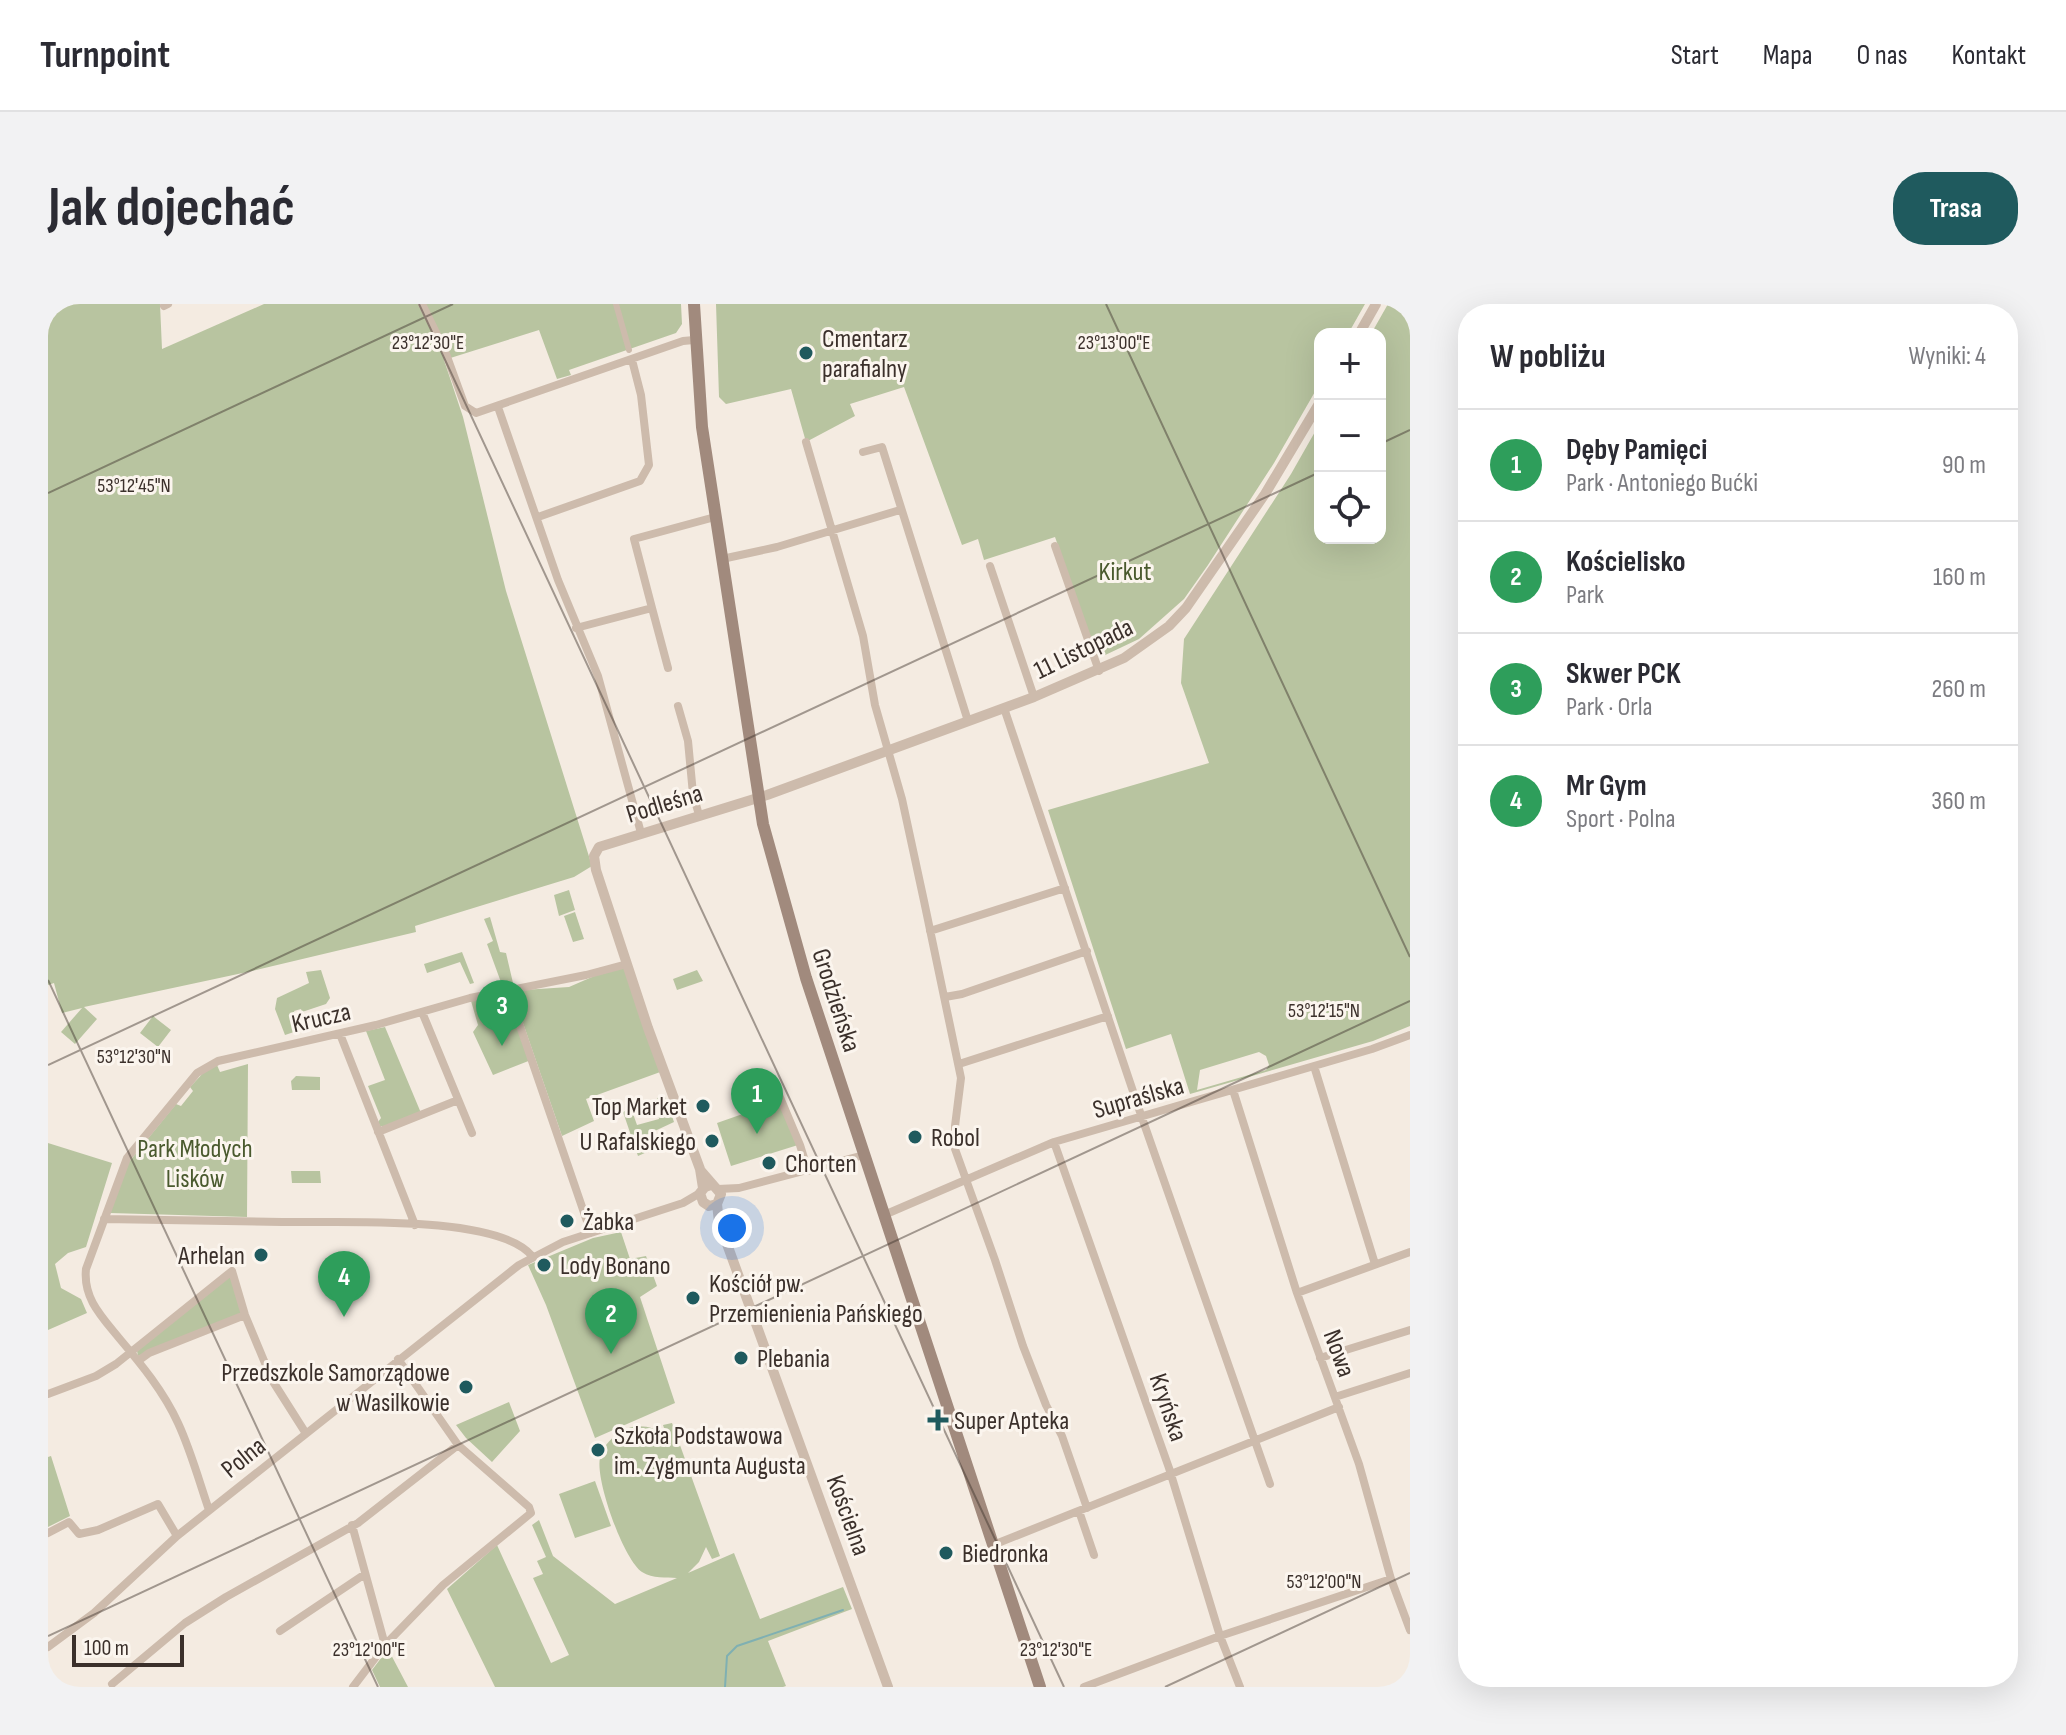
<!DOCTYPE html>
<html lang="pl">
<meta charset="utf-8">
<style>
body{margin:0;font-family:"Sofia Sans Condensed",sans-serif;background:#f2f2f3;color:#2b2b33}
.controls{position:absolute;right:24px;top:24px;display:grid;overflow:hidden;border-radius:16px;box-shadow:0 8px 32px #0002}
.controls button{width:72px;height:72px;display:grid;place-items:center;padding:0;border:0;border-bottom:2px solid #e1e1e2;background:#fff;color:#2b2b33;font:40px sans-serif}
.scale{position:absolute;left:24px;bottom:20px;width:112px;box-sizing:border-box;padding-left:8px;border:4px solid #3b302b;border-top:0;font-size:22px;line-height:28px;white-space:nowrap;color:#3b302b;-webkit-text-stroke:6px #fbf5ee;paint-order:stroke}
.you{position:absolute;left:684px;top:924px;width:28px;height:28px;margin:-20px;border:6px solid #fff;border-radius:50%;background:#1a73e8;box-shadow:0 0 0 12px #1a73e833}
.badge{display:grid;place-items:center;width:52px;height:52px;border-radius:50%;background:#1f5a5e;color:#fff;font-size:26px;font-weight:700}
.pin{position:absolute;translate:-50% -66px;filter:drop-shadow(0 2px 4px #0008)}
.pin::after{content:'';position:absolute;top:42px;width:28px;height:24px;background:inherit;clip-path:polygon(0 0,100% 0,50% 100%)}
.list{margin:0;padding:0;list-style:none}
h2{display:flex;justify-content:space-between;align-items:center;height:104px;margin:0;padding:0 32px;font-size:34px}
h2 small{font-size:26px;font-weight:400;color:#7c7c81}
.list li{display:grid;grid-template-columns:52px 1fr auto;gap:24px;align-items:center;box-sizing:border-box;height:112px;padding:0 32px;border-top:2px solid #e1e1e2}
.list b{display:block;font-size:30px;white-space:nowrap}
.list p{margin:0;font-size:26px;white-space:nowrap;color:#7c7c81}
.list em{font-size:26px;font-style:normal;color:#7c7c81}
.icon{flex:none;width:44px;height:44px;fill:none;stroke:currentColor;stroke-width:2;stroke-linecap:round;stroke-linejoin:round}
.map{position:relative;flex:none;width:1362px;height:1383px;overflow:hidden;border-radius:32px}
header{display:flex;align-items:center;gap:48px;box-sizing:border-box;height:112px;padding:0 40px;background:#fff;border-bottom:2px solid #e1e1e2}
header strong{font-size:38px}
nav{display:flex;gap:44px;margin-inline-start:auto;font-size:28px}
.intro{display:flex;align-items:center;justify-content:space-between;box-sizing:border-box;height:192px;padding:0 48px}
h1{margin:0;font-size:56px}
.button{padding:20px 36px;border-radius:32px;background:#1f5a5e;color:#fff;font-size:28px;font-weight:700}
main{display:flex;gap:48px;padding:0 48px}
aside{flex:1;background:#fff;border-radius:32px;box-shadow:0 8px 32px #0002}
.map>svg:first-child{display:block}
</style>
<header>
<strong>Turnpoint</strong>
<nav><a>Start</a><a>Mapa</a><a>O nas</a><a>Kontakt</a></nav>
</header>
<div class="intro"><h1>Jak dojechać</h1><a class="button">Trasa</a></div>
<main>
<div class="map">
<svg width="1362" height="1383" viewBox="0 0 1362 1383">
<rect width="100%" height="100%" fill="#f4ebe1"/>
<path fill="#b8c4a0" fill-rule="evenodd" d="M0,0H112L114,45L216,0H633L634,20L628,29L521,66L523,71L509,75L491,26L396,56L415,113L458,287L544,562L526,573L367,622L368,628L204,667L36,703L49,715L27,740L13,728L34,704L14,709L6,679L0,681Z
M668,0H1317L1300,30H1272V79L1226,159L1160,261L1136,295L1091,335L1053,353L1049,352L1007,233L936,256L930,235L914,241L856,83L802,100L807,112L758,138L743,85L678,100L671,93Z
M1340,0H1362V722L1325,737L1142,790L1123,730L1078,745L1000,506L1161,459L1133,379L1136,335L1243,170L1272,119V234H1332V30H1323ZM1211,748L1218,752L1221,761L1218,766L1149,786L1152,766Z
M521,586L527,606L511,612L506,591Z
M527,608L536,635L525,638L516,612Z
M442,613L452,648L458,649L465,679L454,681L439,640L445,637L436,615Z
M414,648L426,679L422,680L412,658L379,669L376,660Z
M567,663L580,664L615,767L538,795L546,817L514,832L466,693L460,687L521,683Z
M273,666L282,694L278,700L254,708L253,705L246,707L252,726L237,731L227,705L229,694L261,679L258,668Z
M649,666L655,677L629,686L625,675Z
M457,691L483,756L445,771L425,728L430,721L423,697Z
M105,712L123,726L110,743L92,729Z
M337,723L373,809L338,822H332L330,818L333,814L320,782L337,776L318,727Z
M200,760L199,913L62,909L80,859L128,800L133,802L145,787L142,783L157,767L169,761L172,768Z
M248,772L272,773V786H244L243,777Z
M617,792L626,818L594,833L599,848L590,852L575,808L583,804L589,821L611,815L609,794Z
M726,799L732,802L750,841L683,862L669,819Z
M0,839L64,859L38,943L20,949L7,960L13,984L33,995L39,1009L0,1026Z
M243,867H272L273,879H244Z
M573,928L582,955L598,952L609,982L592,993L627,1099L547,1134L498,1001L480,961L545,934Z
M182,970L195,1010L90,1052L89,1047Z
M461,1098L472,1127L444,1158L418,1134L408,1121Z
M624,1119L672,1252L664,1255L658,1243L651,1258L640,1269L686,1249L712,1315L795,1283L804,1305L720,1337L738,1382L735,1383H447L399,1285L449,1241L503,1359L521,1351L485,1274L495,1270L489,1257L498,1253L484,1221L491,1216L505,1252L567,1300L629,1274C618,1273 605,1275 594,1268C575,1255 547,1175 552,1154C555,1141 565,1132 576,1126C591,1119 604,1123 618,1130L615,1121Z
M3,1152L22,1212L0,1223V1153Z
M547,1177L563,1222L527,1234L511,1190Z
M340,1345L360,1383H332L324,1366Z"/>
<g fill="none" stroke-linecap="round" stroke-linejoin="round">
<path stroke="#7fb0b2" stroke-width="2" d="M677,1383L679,1352L689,1342L795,1306"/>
<path stroke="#cdbbac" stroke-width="6" d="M568,0L581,46"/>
<path stroke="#cdbbac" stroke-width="8" d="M374,0L397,47L417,102L428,109L635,37L646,36
M116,2L120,0
M450,103L510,276L550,372L593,529
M758,138L815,332L827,401L854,495L876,597L913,774L907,822V845L947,956L975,1042L998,1101L1014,1132L1039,1204
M815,148L834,143L920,417
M490,213L592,177L601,161L593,91L584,56
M1007,242L1051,367
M674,255L729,243L852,206
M942,262L986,393
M604,304L620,364
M528,324L604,304L586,235L667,213
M630,402L640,437L645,490L651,511
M956,404L1093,811L1222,1180
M882,627L1017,584
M460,687L543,929
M897,693L914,690L1039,647
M374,708L424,829
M292,730L367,921
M911,760L1060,712
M1266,762L1327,960
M1185,786L1249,989L1311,1160L1343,1275L1362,1326
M731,791L752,841L760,867
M330,828L410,796
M1006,838L1121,1164L1172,1332L1192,1383
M670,885L691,884L816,851
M836,911L1006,838L1324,745L1362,731
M56,915C116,916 175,917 234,918C289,919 450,910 484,952
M1249,989L1362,948
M1272,1054L1362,1026
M90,1057L101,1049L197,1011
M0,1090L48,1072L68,1060L184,967L197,1011L224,1076L257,1128
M1287,1093L1362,1069
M161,1206C151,1177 143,1147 130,1119C116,1088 93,1060 71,1034C53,1012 35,994 38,965L79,854L149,769L170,757L328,721L422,694L538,671L579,660
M1031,1207L1046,1251
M304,1221L337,1341
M0,1229L21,1218L31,1230L50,1226L110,1200L129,1232
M945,1241L1291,1103
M232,1327L317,1270
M0,1343L46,1309L129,1232L471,961L515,938L635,899L652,889
M64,1380L137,1319L178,1293L310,1219L410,1141
M305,1383L337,1341L395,1281L483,1209L481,1203L410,1141L350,1055
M1036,1383L1172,1332L1343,1275"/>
<path stroke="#cdbbac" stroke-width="10" d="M1311,30L1328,0
M653,867L673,890L669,900L661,902L655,898L652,889L657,883L663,881
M655,884L652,865L600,724L548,566L546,552L551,543L719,491L986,393L1076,354L1121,322L1138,304L1217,190L1272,98
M669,900L671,918L840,1383"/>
<path stroke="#a18a7d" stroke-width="12" d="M646,0L654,123L715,520L758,674L992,1383"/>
</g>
<path fill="none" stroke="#3b302b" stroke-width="2" stroke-opacity="0.45" d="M371,0L1016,1383M1058,0L1362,653M1332,140L1362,126M0,189L405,0M0,676L330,1383M0,761L1272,168M0,1332L1362,697M1117,1383L1362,1269"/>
<g fill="#1f5a5e" stroke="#fbf5ee" stroke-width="3">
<circle cx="758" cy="49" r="8"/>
<circle cx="655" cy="802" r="8"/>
<circle cx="867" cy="833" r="8"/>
<circle cx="664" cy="837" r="8"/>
<circle cx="721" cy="859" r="8"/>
<circle cx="519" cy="917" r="8"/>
<circle cx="213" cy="951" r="8"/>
<circle cx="496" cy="961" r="8"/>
<circle cx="645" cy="994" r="8"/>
<circle cx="693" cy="1054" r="8"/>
<circle cx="418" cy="1083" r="8"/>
<path d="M886 1104h8v8h8v8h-8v8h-8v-8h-8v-8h8z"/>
<circle cx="550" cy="1146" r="8"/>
<circle cx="898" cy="1249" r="8"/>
</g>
<g text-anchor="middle" stroke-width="6" stroke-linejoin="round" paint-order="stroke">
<g font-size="26" fill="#3b302b" stroke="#fbf5ee" text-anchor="start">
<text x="774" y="43">Cmentarz<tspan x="774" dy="30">parafialny</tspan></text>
<text x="639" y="811" text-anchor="end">Top Market</text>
<text x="883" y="842">Robol</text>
<text x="648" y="846" text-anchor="end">U Rafalskiego</text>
<text x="737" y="868">Chorten</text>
<text x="535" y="926">Żabka</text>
<text x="197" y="960" text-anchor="end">Arhelan</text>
<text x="512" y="970">Lody Bonano</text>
<text x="661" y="988">Kościół pw.<tspan x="661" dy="30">Przemienienia Pańskiego</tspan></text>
<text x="709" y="1063">Plebania</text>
<text x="402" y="1077" text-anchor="end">Przedszkole Samorządowe<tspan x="402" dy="30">w Wasilkowie</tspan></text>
<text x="906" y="1125">Super Apteka</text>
<text x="566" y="1140">Szkoła Podstawowa<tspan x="566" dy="30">im. Zygmunta Augusta</tspan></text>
<text x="914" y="1258">Biedronka</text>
</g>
<g font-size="26" fill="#4a5a2e" stroke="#fbf5ee">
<text x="1077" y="276">Kirkut</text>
<text x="147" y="853">Park Młodych<tspan x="147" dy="30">Lisków</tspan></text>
</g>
<g font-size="26" fill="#3b302b" stroke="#fbf5ee">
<text transform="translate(1035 344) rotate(-26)" y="9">11 Listopada</text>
<text transform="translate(616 499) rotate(-17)" y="9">Podleśna</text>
<text transform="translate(789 696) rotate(72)" y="9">Grodzieńska</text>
<text transform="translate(273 713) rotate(-13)" y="9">Krucza</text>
<text transform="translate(1090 793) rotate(-16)" y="9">Supraślska</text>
<text transform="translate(1292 1049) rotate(70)" y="9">Nowa</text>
<text transform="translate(1121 1103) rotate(71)" y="9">Kryńska</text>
<text transform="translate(195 1153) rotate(-39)" y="9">Polna</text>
<text transform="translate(801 1211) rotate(70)" y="9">Kościelna</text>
</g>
</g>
<g font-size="20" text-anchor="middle" fill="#3b302b" stroke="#fbf5ee" stroke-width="6" stroke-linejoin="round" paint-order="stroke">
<text x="380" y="45">23°12'30"E</text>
<text x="1066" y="45">23°13'00"E</text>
<text x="86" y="188">53°12'45"N</text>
<text x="1276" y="713">53°12'15"N</text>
<text x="86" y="759">53°12'30"N</text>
<text x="1276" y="1284">53°12'00"N</text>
<text x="321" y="1352">23°12'00"E</text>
<text x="1008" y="1352">23°12'30"E</text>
</g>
</svg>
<div class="controls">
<button>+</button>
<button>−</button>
<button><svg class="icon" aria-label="locate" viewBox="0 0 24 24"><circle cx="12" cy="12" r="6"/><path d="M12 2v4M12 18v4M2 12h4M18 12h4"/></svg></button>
</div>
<div class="scale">100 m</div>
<div class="you"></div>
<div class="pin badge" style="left:709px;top:830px;background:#2e9e5b">1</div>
<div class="pin badge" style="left:563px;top:1050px;background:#2e9e5b">2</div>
<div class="pin badge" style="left:454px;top:742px;background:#2e9e5b">3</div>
<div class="pin badge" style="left:296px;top:1013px;background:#2e9e5b">4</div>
</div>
<aside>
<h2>W pobliżu<small>Wyniki: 4</small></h2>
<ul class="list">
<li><span class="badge" style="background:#2e9e5b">1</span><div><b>Dęby Pamięci</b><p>Park · Antoniego Bućki</p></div><em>90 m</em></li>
<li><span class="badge" style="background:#2e9e5b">2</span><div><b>Kościelisko</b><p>Park</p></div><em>160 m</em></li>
<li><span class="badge" style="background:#2e9e5b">3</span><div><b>Skwer PCK</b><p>Park · Orla</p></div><em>260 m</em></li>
<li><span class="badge" style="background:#2e9e5b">4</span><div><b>Mr Gym</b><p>Sport · Polna</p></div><em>360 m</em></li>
</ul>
</aside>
</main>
